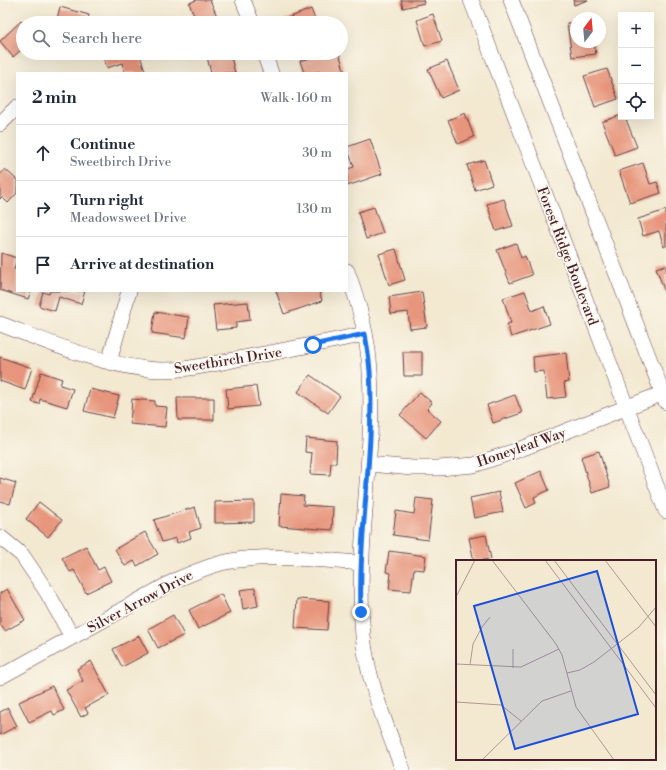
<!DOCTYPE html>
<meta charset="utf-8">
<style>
body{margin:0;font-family:"Libre Bodoni",serif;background:#f6f6f7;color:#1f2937}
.controls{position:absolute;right:12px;top:12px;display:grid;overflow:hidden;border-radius:0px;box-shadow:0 4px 16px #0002}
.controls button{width:36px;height:36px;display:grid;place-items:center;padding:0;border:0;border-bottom:1px solid #e0e1e3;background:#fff;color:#1f2937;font:20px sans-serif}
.compass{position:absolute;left:570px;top:12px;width:36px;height:36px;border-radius:50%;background:#fff;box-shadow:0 4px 16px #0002;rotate:16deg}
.stop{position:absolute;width:12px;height:12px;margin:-9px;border:3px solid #1a73e8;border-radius:50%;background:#fff}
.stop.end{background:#1a73e8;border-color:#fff;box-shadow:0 1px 4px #0008}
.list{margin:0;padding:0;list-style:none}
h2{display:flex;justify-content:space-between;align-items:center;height:52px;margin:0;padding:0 16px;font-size:17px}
h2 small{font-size:13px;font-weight:400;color:#747a83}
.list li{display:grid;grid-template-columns:26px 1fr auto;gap:12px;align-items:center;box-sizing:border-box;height:56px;padding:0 16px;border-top:1px solid #e0e1e3}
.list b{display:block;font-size:15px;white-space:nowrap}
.list p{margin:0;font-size:13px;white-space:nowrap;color:#747a83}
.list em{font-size:13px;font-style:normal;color:#747a83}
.icon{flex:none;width:22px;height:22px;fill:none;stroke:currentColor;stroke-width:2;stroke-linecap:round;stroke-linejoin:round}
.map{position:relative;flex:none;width:666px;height:770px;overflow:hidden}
.search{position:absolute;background:#fff;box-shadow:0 4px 16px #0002;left:16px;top:16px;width:332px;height:44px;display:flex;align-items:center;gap:10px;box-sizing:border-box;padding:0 14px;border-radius:22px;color:#747a83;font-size:15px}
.panel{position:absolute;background:#fff;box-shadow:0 4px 16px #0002;left:16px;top:72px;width:332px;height:220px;border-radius:0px}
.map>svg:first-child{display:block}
</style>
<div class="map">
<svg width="666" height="770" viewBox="0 0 666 770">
<rect width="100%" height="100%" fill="#fbf7ec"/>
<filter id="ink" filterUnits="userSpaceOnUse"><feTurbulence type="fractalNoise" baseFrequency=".025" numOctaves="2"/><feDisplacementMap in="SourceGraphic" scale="8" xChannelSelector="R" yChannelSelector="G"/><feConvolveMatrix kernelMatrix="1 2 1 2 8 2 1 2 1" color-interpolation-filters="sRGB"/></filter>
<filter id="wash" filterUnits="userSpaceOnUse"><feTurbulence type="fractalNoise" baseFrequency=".012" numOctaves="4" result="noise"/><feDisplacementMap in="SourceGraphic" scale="16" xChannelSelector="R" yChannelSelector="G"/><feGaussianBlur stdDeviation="0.9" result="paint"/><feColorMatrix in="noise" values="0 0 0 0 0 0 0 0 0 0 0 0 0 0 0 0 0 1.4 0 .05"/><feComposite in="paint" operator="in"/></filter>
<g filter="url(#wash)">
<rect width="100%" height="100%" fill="#f3e9d1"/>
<g id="blocks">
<path fill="#e7957b" d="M197,0H210L220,23H197L189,3Z
M401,0H423L424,3L403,8Z
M573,0H588L574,5Z
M60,7L89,15L87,23H56Z
M311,9L316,22L286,23L285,19Z
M433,14L442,41L425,46L417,20Z
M21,21L23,23V48L13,57L0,41Z
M576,22V42H594L596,54L572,57L567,23Z
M102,53H139L146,73H125L122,63L107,68Z
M206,53H230L235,73H211Z
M328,53H339L345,73H321L320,72L304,73L300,61Z
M447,61L459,90L441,98L428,69Z
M607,69L618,99L595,107L584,76Z
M465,113L474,137L458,144L448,120Z
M621,115V117H625L637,147L615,155L602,122Z
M370,139L382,174L347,186V169L354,167L347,147Z
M484,160L492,184L475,190L467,165Z
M643,163L650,184L657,182L661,193L630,203L619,171Z
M5,169L17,180V193L8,203L2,197L0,199V175Z
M504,199L513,226L496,231L487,204Z
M374,207L383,233L366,239L358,212Z
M666,210V246L664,247L659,231L643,236L638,219Z
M516,243L521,258L525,256L532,275L510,283L497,250Z
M396,249L405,280L389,285L379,254Z
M1,253L17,258L14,269L17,270V291H31L28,299L0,290Z
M666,265V295L656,268Z
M50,291H85L81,304L59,297L55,311L39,306L43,292L49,294Z
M276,291H319L322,301L284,314Z
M525,291L532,311L544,306L550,324L511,337L507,324L511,323L503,298Z
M422,292L427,327L410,329L408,312L391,314L389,297Z
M248,302L250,320L236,322V328L216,330L213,305Z
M155,312L189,317L186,338L152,333Z
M403,352H422V376H404Z
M566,353L569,382L564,383L566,397L547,399L544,371L534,372L533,357Z
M0,357L32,368L25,390L0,381Z
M41,372L62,379L60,385L73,389L67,407L40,399L39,404L32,402Z
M310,375L340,396L328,413L298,392Z
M256,386L259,406L228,409L226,389Z
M90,389L119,396L113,418L84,411Z
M420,392L432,403L427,409L441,421L426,438L400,415Z
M515,395L522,413L493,423L487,405Z
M177,398H214V420H178Z
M132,399L155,401V406L167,407L165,427L130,424Z
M306,438L337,441L336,463H331L330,475L310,474L312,453L305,452Z
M599,451L610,487L592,493L581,457Z
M541,471L549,490L534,497L536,503L526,508L515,483Z
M0,478L16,483L10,504L0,501Z
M499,492L503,512L474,518L470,498Z
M281,494L304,496L303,505L333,507L332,530L279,526Z
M416,498L433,500L428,540L393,535L396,511L414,514Z
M254,501V522L215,523V502Z
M39,502L62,520L48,537L26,519Z
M195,507L201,528L189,532L191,538L177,543L176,538L162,542L154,520Z
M145,532L158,554L137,566L134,561L125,566L115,549Z
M486,535L491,559L474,561L469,538Z
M86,546L98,570L104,567L111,581L86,593L74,570L70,572L62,558Z
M389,551L426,556L424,570L414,569L411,591L389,589L391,573L386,572Z
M255,588L258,606L243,609L240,590Z
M7,589L25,620L5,631L0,624V593Z
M221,594L230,613L198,629L189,610Z
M297,599L329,601L327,630L295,628Z
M173,615L184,635L158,648L148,629Z
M139,636L148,653L122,667L113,649Z
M91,661L109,695L85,708L88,713L81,717L66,690L83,681L77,669Z
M52,686L64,710L54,715L52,711L29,722L19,702Z
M8,708L17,726L0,735V712Z"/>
</g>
</g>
<g filter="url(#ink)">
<use href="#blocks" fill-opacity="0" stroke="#633d44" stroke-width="1"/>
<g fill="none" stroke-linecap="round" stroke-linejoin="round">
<defs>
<path id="minor" d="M243,0L252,23
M471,0L666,511
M511,0L666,402
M264,53L271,73
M0,124L17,107
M347,271C359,303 368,338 370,371C375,455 357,538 362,622C364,674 385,722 403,770
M0,324C48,342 96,363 147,369C179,373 212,364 243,358C284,350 324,343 365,334
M109,362L129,291
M369,464L412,468H439L474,465L518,450L666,392
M0,537L22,555L47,592L72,637
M0,677L176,580C192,573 208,566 226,562C270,553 316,560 361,563"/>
</defs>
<use href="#minor" stroke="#633d44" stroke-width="16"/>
<use href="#minor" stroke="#fff" stroke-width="15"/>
</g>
</g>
<g fill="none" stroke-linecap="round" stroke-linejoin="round" filter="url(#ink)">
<path stroke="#1a73e8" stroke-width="5" d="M313,345L365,334C367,346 369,359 370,371C375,451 358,532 361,612"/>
</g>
<g text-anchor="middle" stroke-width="3.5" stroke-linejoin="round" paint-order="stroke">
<g font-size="14" fill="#4a1f2b" stroke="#fbf7ec">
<text transform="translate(568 256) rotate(69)" y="5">Forest Ridge Boulevard</text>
<text transform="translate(228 360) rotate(-9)" y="5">Sweetbirch Drive</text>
<text transform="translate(521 447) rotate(-19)" y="5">Honeyleaf Way</text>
<text transform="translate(140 601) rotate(-28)" y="5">Silver Arrow Drive</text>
</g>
</g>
<g transform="translate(456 560)">
<rect width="200" height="200" fill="#f3e9d1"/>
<path fill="none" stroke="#af988f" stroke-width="1" d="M36,0L100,84L106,95L120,147L158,200M89,0L200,148M98,0L200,135M149,0L200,67M0,37L19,0M57,89V108M0,104L65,107L103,89M14,105L17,84L26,67L34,57M111,113L124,110L138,102L183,67L200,47M0,142L45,145L65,161M26,200L86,141L115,131"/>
<path fill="#1d4ed8" fill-opacity="0.15" stroke="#1d4ed8" stroke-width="2" d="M141,11L182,154L59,189L18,46Z"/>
<rect width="200" height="200" fill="none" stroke="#4a1f2b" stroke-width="2"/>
</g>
</svg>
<div class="controls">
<button>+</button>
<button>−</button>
<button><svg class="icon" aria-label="locate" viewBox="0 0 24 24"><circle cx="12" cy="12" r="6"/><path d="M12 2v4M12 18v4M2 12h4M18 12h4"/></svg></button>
</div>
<svg class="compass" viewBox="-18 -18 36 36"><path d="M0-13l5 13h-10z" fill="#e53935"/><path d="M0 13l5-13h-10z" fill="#747a83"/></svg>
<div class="stop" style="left:313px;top:345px"></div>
<div class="stop end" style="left:361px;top:612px"></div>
<div class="search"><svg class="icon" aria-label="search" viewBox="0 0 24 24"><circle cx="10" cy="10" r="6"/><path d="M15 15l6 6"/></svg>Search here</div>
<section class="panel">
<h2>2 min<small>Walk · 160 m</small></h2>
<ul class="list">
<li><svg class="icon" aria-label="ahead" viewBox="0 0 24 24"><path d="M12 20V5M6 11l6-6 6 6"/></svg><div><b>Continue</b><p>Sweetbirch Drive</p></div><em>30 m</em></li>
<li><svg class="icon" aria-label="right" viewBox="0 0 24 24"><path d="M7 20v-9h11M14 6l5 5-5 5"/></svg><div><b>Turn right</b><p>Meadowsweet Drive</p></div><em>130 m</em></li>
<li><svg class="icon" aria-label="arrive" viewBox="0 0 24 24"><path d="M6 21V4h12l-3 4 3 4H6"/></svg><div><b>Arrive at destination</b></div></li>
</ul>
</section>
</div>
